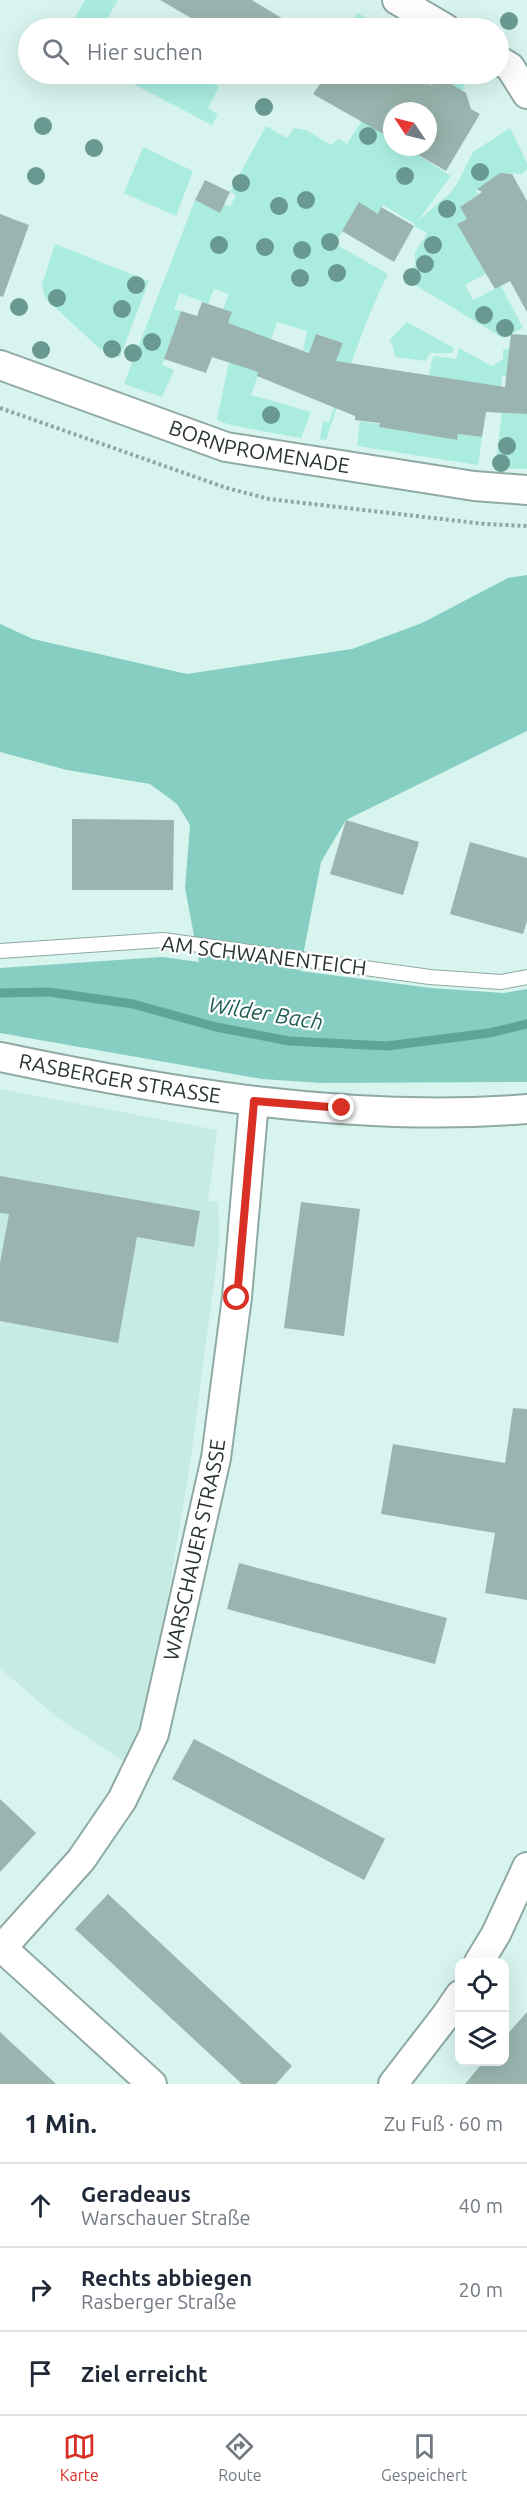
<!DOCTYPE html>
<html lang="de">
<meta charset="utf-8">
<style>
body{margin:0;font-family:Ubuntu,sans-serif;background:#f6f6f7;color:#1f2937}
.controls{position:absolute;right:18px;bottom:18px;display:grid;overflow:hidden;border-radius:12px;box-shadow:0 6px 24px #0002}
.controls button{width:54px;height:54px;display:grid;place-items:center;padding:0;border:0;border-bottom:2px solid #e0e1e3;background:#fff;color:#1f2937;font:30px sans-serif}
.compass{position:absolute;left:383px;top:102px;width:54px;height:54px;border-radius:50%;background:#fff;box-shadow:0 6px 24px #0002;rotate:305deg}
.stop{position:absolute;width:18px;height:18px;margin:-14px;border:4px solid #d93025;border-radius:50%;background:#fff}
.stop.end{background:#d93025;border-color:#fff;box-shadow:0 2px 6px #0008}
.list{margin:0;padding:0;list-style:none}
h2{display:flex;justify-content:space-between;align-items:center;height:78px;margin:0;padding:0 24px;font-size:26px}
h2 small{font-size:20px;font-weight:400;color:#747a83}
.list li{display:grid;grid-template-columns:39px 1fr auto;gap:18px;align-items:center;box-sizing:border-box;height:84px;padding:0 24px;border-top:2px solid #e0e1e3}
.list b{display:block;font-size:22px;white-space:nowrap}
.list p{margin:0;font-size:20px;white-space:nowrap;color:#747a83}
.list em{font-size:20px;font-style:normal;color:#747a83}
.icon{flex:none;width:33px;height:33px;fill:none;stroke:currentColor;stroke-width:2;stroke-linecap:round;stroke-linejoin:round}
.map{position:relative;flex:none;width:527px;height:2084px;overflow:hidden}
.search{position:absolute;background:#fff;box-shadow:0 6px 24px #0002;left:18px;right:18px;top:18px;height:66px;display:flex;align-items:center;gap:15px;box-sizing:border-box;padding:0 21px;border-radius:33px;color:#747a83;font-size:22px}
.sheet{height:330px;background:#fff}
nav{display:flex;justify-content:space-around;align-items:center;box-sizing:border-box;height:84px;border-top:2px solid #e0e1e3;background:#fff;font-size:16px;color:#747a83}
nav a{display:grid;justify-items:center;gap:3px}
nav .on{color:#d93025}
.map>svg:first-child{display:block}
</style>
<div class="map">
<svg width="527" height="2084" viewBox="0 0 527 2084">
<rect width="100%" height="100%" fill="#d8f4ee"/>
<path fill="#c6ebe3" d="M0,1089L217,1130L208,1200L218,1202L219,1243L190,1465L149,1707L123,1761L58,1718L0,1668Z"/>
<path fill="#aaede0" d="M85,0H118L107,19L122,28H69Z
M358,13L383,28H345Z
M114,74H196L219,87L208,108L218,114L212,125Z
M414,74H458L468,79L462,91L433,86Z
M374,102L388,123V137L392,139V147H405L451,176L418,221L450,193L458,182L473,152L510,128L527,163V169L522,174L504,173L476,190L478,194L460,207L467,219L457,224L470,246L479,241L493,270L465,285L473,300L501,286L523,328L503,338L402,277L415,266V253L427,233L414,226L415,224L383,205L378,214L359,203L335,244L388,274C361,327 345,384 326,440L320,439L323,421L329,423L341,384L328,379L343,343L317,334L310,352L303,350L307,331L277,322L251,395L311,412L301,438L230,425L217,420L229,362L223,309L229,294L214,289L208,304L180,293L174,309L181,311L162,365L174,370L162,397L124,384L195,200L220,212L224,204L230,207L236,195L230,192L266,126L287,138L294,128L306,130L331,145L339,139L347,144Z
M143,147L193,171L176,216L124,193Z
M55,244L149,281L120,357L100,349L45,298L42,285Z
M407,322L454,348L452,353H430L426,361L395,357L392,344L389,341Z
M527,342L506,377L502,375L501,388L429,375L432,359L435,356L456,359L459,348L492,366L503,359V350Z
M502,413L527,414V469L495,468Z
M360,421L380,424L379,427L457,440L458,434L482,437L478,465L357,446Z"/>
<path fill="#86cec2" d="M527,575V731L346,820L321,862L300,971L431,988L504,993L527,989V1082L322,1083L262,1079L0,1033V968L162,957L199,962L185,888L190,825L177,804L150,784L67,770L0,752V624L33,639L187,674L352,649L422,623L508,578Z"/>
<g fill="none" stroke-linecap="round" stroke-linejoin="round">
<path stroke="#5da599" stroke-width="9" d="M0,993L49,992L133,1004L216,1027L289,1041L387,1046L489,1033L527,1024"/>
</g>
<path fill="#9ab5af" d="M160,0H252L298,28H208Z
M327,74H411L431,85L445,80L466,93L471,109L480,114L446,171L405,147H428V111H392V139L313,94Z
M500,173L512,174L527,201V312L510,281L495,289L457,224L467,219L460,207L482,192L477,189Z
M205,180L230,192L220,213L195,200Z
M359,202L378,214L381,207L414,226L394,262L342,231Z
M0,214L29,225L3,297L0,296Z
M202,302L232,312L228,323L309,353L316,334L343,343L336,361L505,387L511,334L527,335V414L486,412L482,437L458,434L457,440L379,427L380,423L355,420V416L257,376L258,372L212,357L206,373L164,359L181,311L197,316Z
M72,819L174,820L173,890H72Z
M346,820L419,842L403,895L330,874Z
M470,842L527,858V921L523,934L450,914Z
M0,1176L200,1211L194,1247L137,1237L118,1343L0,1321V1263L9,1214L0,1213Z
M301,1202L360,1209L344,1336L284,1328Z
M513,1408L527,1409V1600L485,1593L495,1533L381,1514L393,1444L505,1463Z
M239,1563L447,1618L435,1664L227,1609Z
M194,1739L385,1839L364,1880L172,1779Z
M0,1799L36,1833L0,1872Z
M108,1894L292,2066L276,2084H242L75,1929Z
M527,2012V2084H465L484,2061H504V2038Z
M0,2032L56,2084H0Z"/>
<g fill="none" stroke-linecap="round" stroke-linejoin="round">
<defs>
<path id="lane" d="M0,951L163,940L430,977L501,982L527,977"/>
<g id="street">
<path d="M397,0L445,28"/>
<path d="M498,60L510,67L527,94"/>
<path id="s1" d="M0,365L226,447L474,486L527,490"/>
<path id="s2" d="M0,1057C172,1093 351,1123 527,1109"/>
<path d="M0,1946L152,2084"/>
<path id="s3" d="M2,1948L81,1860L122,1800L154,1734L216,1458L237,1297L254,1101"/>
<path d="M479,1962L496,1934L527,1867"/>
<path d="M393,2084L447,2014L460,1995"/>
</g>
</defs>
<use href="#lane" stroke="#8fa9a4" stroke-width="16"/>
<use href="#street" stroke="#8fa9a4" stroke-width="32"/>
<path stroke="#90a6a1" stroke-width="4" stroke-dasharray="3 3" stroke-linecap="butt" d="M0,408L227,488L269,499L485,524L527,526"/>
<use href="#lane" stroke="#fff" stroke-width="14"/>
<use href="#street" stroke="#fff" stroke-width="28"/>
</g>
<g fill="#699991">
<circle cx="509" cy="21" r="9"/>
<circle cx="264" cy="107" r="9"/>
<circle cx="43" cy="126" r="9"/>
<circle cx="368" cy="136" r="9"/>
<circle cx="94" cy="148" r="9"/>
<circle cx="480" cy="172" r="9"/>
<circle cx="36" cy="176" r="9"/>
<circle cx="405" cy="176" r="9"/>
<circle cx="241" cy="183" r="9"/>
<circle cx="306" cy="200" r="9"/>
<circle cx="279" cy="206" r="9"/>
<circle cx="447" cy="209" r="9"/>
<circle cx="330" cy="242" r="9"/>
<circle cx="219" cy="245" r="9"/>
<circle cx="433" cy="245" r="9"/>
<circle cx="265" cy="247" r="9"/>
<circle cx="302" cy="250" r="9"/>
<circle cx="425" cy="264" r="9"/>
<circle cx="337" cy="273" r="9"/>
<circle cx="412" cy="277" r="9"/>
<circle cx="300" cy="278" r="9"/>
<circle cx="136" cy="285" r="9"/>
<circle cx="57" cy="298" r="9"/>
<circle cx="19" cy="307" r="9"/>
<circle cx="122" cy="309" r="9"/>
<circle cx="484" cy="315" r="9"/>
<circle cx="505" cy="328" r="9"/>
<circle cx="152" cy="342" r="9"/>
<circle cx="112" cy="349" r="9"/>
<circle cx="41" cy="350" r="9"/>
<circle cx="133" cy="353" r="9"/>
<circle cx="271" cy="415" r="9"/>
<circle cx="507" cy="446" r="9"/>
<circle cx="501" cy="463" r="9"/>
</g>
<g fill="none" stroke-linecap="round" stroke-linejoin="round">
<path stroke="#d93025" stroke-width="8" d="M237,1298L254,1101L342,1108"/>
</g>
<g text-anchor="middle" stroke-width="4.5" stroke-linejoin="round" paint-order="stroke">
<g font-size="21" fill="#293432" stroke="#fff">
<text dy="7" stroke="none"><textPath href="#s1" startOffset="273">BORNPROMENADE</textPath></text>
<text transform="translate(264 956) rotate(7)" y="7">AM SCHWANENTEICH</text>
<text dy="7" stroke="none"><textPath href="#s2" startOffset="122">RASBERGER STRASSE</textPath></text>
<text dy="7" stroke="none"><textPath href="#s3" startOffset="453">WARSCHAUER STRASSE</textPath></text>
</g>
<g font-size="22" font-style="italic" fill="#235e55" stroke="#fff">
<text transform="translate(266 1013) rotate(9)" y="8">Wilder Bach</text>
</g>
</g>
</svg>
<div class="controls">
<button><svg class="icon" aria-label="locate" viewBox="0 0 24 24"><circle cx="12" cy="12" r="6"/><path d="M12 2v4M12 18v4M2 12h4M18 12h4"/></svg></button>
<button><svg class="icon" aria-label="layers" viewBox="0 0 24 24"><path d="M12 4l9 5-9 5-9-5zM3 14l9 5 9-5"/></svg></button>
</div>
<svg class="compass" viewBox="-18 -18 36 36"><path d="M0-13l5 13h-10z" fill="#e53935"/><path d="M0 13l5-13h-10z" fill="#747a83"/></svg>
<div class="stop" style="left:237px;top:1298px"></div>
<div class="stop end" style="left:342px;top:1108px"></div>
<div class="search"><svg class="icon" aria-label="search" viewBox="0 0 24 24"><circle cx="10" cy="10" r="6"/><path d="M15 15l6 6"/></svg>Hier suchen</div>
</div>
<section class="sheet">
<h2>1 Min.<small>Zu Fuß · 60 m</small></h2>
<ul class="list">
<li><svg class="icon" aria-label="ahead" viewBox="0 0 24 24"><path d="M12 20V5M6 11l6-6 6 6"/></svg><div><b>Geradeaus</b><p>Warschauer Straße</p></div><em>40 m</em></li>
<li><svg class="icon" aria-label="right" viewBox="0 0 24 24"><path d="M7 20v-9h11M14 6l5 5-5 5"/></svg><div><b>Rechts abbiegen</b><p>Rasberger Straße</p></div><em>20 m</em></li>
<li><svg class="icon" aria-label="arrive" viewBox="0 0 24 24"><path d="M6 21V4h12l-3 4 3 4H6"/></svg><div><b>Ziel erreicht</b></div></li>
</ul>
</section>
<nav>
<a class="on"><svg class="icon" aria-label="map" viewBox="0 0 24 24"><path d="M3 6l6-2 6 2 6-2v14l-6 2-6-2-6 2zM9 4v14M15 6v14"/></svg>Karte</a>
<a><svg class="icon" aria-label="directions" viewBox="0 0 24 24"><path d="M12 3l9 9-9 9-9-9zM9 14v-3h6M13 9l2 2-2 2"/></svg>Route</a>
<a><svg class="icon" aria-label="saved" viewBox="0 0 24 24"><path d="M7 4h10v16l-5-4-5 4z"/></svg>Gespeichert</a>
</nav>
